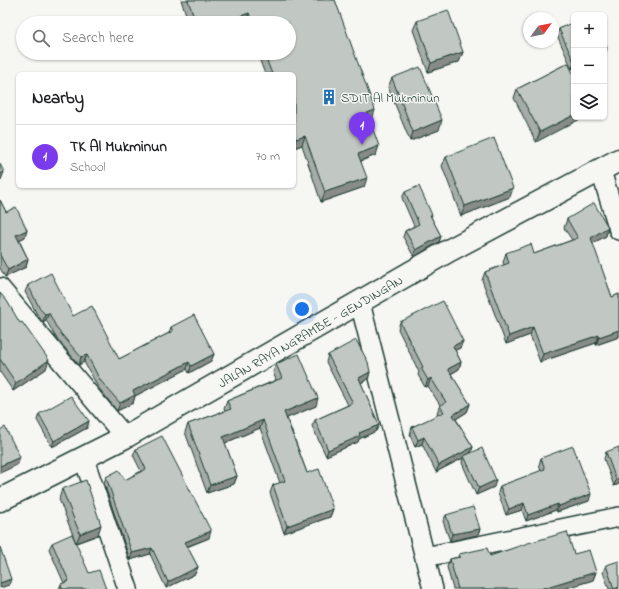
<!DOCTYPE html>
<meta charset="utf-8">
<style>
body{margin:0;font-family:"Indie Flower",sans-serif;background:#f6f6f6;color:#202124}
.controls{position:absolute;right:12px;top:12px;display:grid;overflow:hidden;border-radius:6px;box-shadow:0 1px 3px #0004}
.controls button{width:36px;height:36px;display:grid;place-items:center;padding:0;border:0;border-bottom:1px solid #e0e0e0;background:#fff;color:#202124;font:20px sans-serif}
.compass{position:absolute;left:523px;top:12px;width:36px;height:36px;border-radius:50%;background:#fff;box-shadow:0 1px 3px #0004;rotate:57deg}
.you{position:absolute;left:302px;top:309px;width:14px;height:14px;margin:-10px;border:3px solid #fff;border-radius:50%;background:#1a73e8;box-shadow:0 0 0 6px #1a73e833}
.badge{display:grid;place-items:center;width:26px;height:26px;border-radius:50%;background:#7c3aed;color:#fff;font-size:13px;font-weight:700}
.pin{position:absolute;translate:-50% -33px;filter:drop-shadow(0 1px 2px #0008)}
.pin::after{content:'';position:absolute;top:21px;width:14px;height:12px;background:inherit;clip-path:polygon(0 0,100% 0,50% 100%)}
.list{margin:0;padding:0;list-style:none}
h2{display:flex;justify-content:space-between;align-items:center;height:52px;margin:0;padding:0 16px;font-size:17px}
h2 small{font-size:13px;font-weight:400;color:#757577}
.list li{display:grid;grid-template-columns:26px 1fr auto;gap:12px;align-items:center;box-sizing:border-box;height:64px;padding:0 16px;border-top:1px solid #e0e0e0}
.list b{display:block;font-size:15px;white-space:nowrap}
.list p{margin:0;font-size:13px;white-space:nowrap;color:#757577}
.list em{font-size:13px;font-style:normal;color:#757577}
.icon{flex:none;width:22px;height:22px;fill:none;stroke:currentColor;stroke-width:2;stroke-linecap:round;stroke-linejoin:round}
.map{position:relative;flex:none;width:619px;height:589px;overflow:hidden}
.search{position:absolute;background:#fff;box-shadow:0 1px 3px #0004;left:16px;top:16px;width:280px;height:44px;display:flex;align-items:center;gap:10px;box-sizing:border-box;padding:0 14px;border-radius:22px;color:#757577;font-size:15px}
.panel{position:absolute;background:#fff;box-shadow:0 1px 3px #0004;left:16px;top:72px;width:280px;height:116px;border-radius:6px}
.map>svg:first-child{display:block}
</style>
<div class="map">
<svg width="619" height="589" viewBox="0 0 619 589">
<rect width="100%" height="100%" fill="#f6f6f2"/>
<filter id="ink" filterUnits="userSpaceOnUse"><feTurbulence type="fractalNoise" baseFrequency=".025" numOctaves="2"/><feDisplacementMap in="SourceGraphic" scale="8" xChannelSelector="R" yChannelSelector="G"/><feConvolveMatrix kernelMatrix="1 2 1 2 8 2 1 2 1" color-interpolation-filters="sRGB"/></filter>
<g filter="url(#ink)">
<g fill="none" stroke-linecap="round" stroke-linejoin="round">
<defs>
<path id="minor" d="M601,171L619,230
M0,288L125,437
M360,303L433,589
M84,459L128,589
M425,557L619,517"/>
<path id="secondary" d="M0,500L125,437L450,250L619,160"/>
</defs>
<use href="#minor" stroke="#1f3d34" stroke-width="22"/>
<use href="#secondary" stroke="#1f3d34" stroke-width="25"/>
<use href="#minor" stroke="#f6f6f2" stroke-width="19"/>
<use href="#secondary" stroke="#f6f6f2" stroke-width="22"/>
</g>
<path fill="#a6aca8" stroke="#1f3d34" d="M181,0H335L372,120H370L376,155L361,161L364,187L321,202L302,145L294,148V74H265L257,53H289V23H246V22L243,23H189Z
M417,21L463,52L459,62L428,72L413,30Z
M574,22V68L572,69L557,35L559,29Z
M568,63L536,142L514,98L517,89Z
M392,78L439,130L410,141L388,87Z
M446,157L510,197L461,216L442,166Z
M405,192L432,215L431,217L441,236L439,242L414,257L403,237L405,231L414,226L402,198Z
M0,200L6,212L27,230L25,237L19,240L28,259L26,267L5,277L0,268Z
M567,219L608,227L606,236L592,243L612,297L619,294V337L596,345V343L540,362L530,335L506,344L482,280L485,272L504,265L503,262L506,253L534,254L572,240L564,228Z
M28,285L73,316L119,359L169,333L171,327L214,354L211,361L189,373L187,369L135,396L133,403L117,411L98,387L84,362L79,365L55,336L46,320L43,322L38,316L25,292Z
M0,293L46,369L13,391L0,372Z
M400,322L463,341L460,348L455,350L461,362L459,369L451,374L470,404L467,412L456,419L473,447L471,453L494,487L476,495L462,463L463,458L436,472L422,444L415,447L410,435L412,427L439,415L437,413L440,405L428,386L425,387L418,375L419,372L398,329Z
M328,355L370,372L368,379L361,383L379,425L376,431L359,439L358,442L326,456L312,426L315,420L348,405L326,362Z
M276,364L316,406L287,418L307,473L333,509L330,517L284,533L270,493L273,485L280,483L260,428L225,443L237,476L234,484L207,493L185,432L188,424L225,411L224,409L227,401L276,380L273,372Z
M39,414L89,421L87,428L52,447L37,420Z
M136,449L209,538L187,547L198,567L195,574L166,588L150,554L130,560L104,483L106,477L125,480L141,471L133,455Z
M606,452L619,484L614,486L604,459Z
M541,458L589,501L557,512L556,510L526,521L522,510L506,515L498,493L500,486L541,471L539,465Z
M62,489L98,535L76,543L59,499Z
M446,515L480,529L478,535L450,541L443,521Z
M52,543L89,573L106,589H59L61,584L64,583L49,549Z
M459,554L490,556L574,554L596,572L593,580L563,589H453L447,567L450,559L458,557Z
M606,565L619,589H609L603,572Z"/>
<path fill="#878c88" stroke="#1f3d34" d="M249,13L246,22L243,23H222Z
M607,48L605,55H604V49Z
M463,52L459,62L428,72L431,63Z
M574,63V68L572,69Z
M375,110L372,120L364,123L367,113Z
M574,115V117H584L536,142L540,132Z
M442,120L439,130L410,141L413,132Z
M305,136L302,145L294,148V145L296,139Z
M379,146L376,155L355,163L358,154Z
M4,172L1,180L0,181V174Z
M367,178L364,187L321,202L325,192Z
M513,188L510,197L461,216L465,206Z
M608,227L606,236L588,246L591,238Z
M27,230L25,237L14,243L16,235Z
M441,236L439,242L414,257L416,250Z
M28,259L26,267L5,277L8,270Z
M49,313L46,320L43,322L45,314Z
M533,327L530,335L506,344L509,336Z
M619,330V337L596,345L599,337Z
M599,335L596,343L540,362L543,354Z
M463,341L460,348L450,353L453,346Z
M214,354L211,361L189,373L191,366Z
M87,355L84,362L79,365L81,357Z
M49,360L46,369L13,391L16,383Z
M189,362L187,369L135,396L133,403L117,411L120,403L133,391Z
M461,362L459,369L445,377L448,369Z
M370,372L368,379L357,385L359,378Z
M431,378L428,386L425,387L428,380Z
M318,398L316,406L282,420L284,412Z
M470,404L467,412L451,422L453,415Z
M263,420L260,428L220,445L223,437Z
M89,421L87,428L52,447L54,441Z
M379,425L376,431L359,439L358,442L326,456L328,450L359,433Z
M424,437L422,444L415,447L418,440Z
M473,447L470,454L464,456L463,458L436,472L439,465Z
M20,457L17,465L0,473V466Z
M237,476L234,484L207,493L210,485Z
M619,479V484L614,486L616,480Z
M496,480L494,487L476,495L479,488Z
M591,494L589,501L557,512L559,506Z
M524,503L522,510L506,515L509,509Z
M558,504L556,510L526,521L528,515Z
M333,509L330,517L284,533L287,526Z
M101,525L98,535L76,543L80,534Z
M480,529L478,535L450,541L452,534Z
M211,531L209,538L183,548L185,542Z
M152,548L150,554L130,560L132,553Z
M198,567L195,574L166,588L168,582Z
M596,572L593,580L563,589H540Z
M11,579L9,585L0,588V583Z"/>
<path fill="#c1c8c3" stroke="#1f3d34" d="M188,0H335L375,110L367,113L379,146L358,154L367,178L325,192L305,136L296,139L294,134V74H272L264,53H289V23H253L249,13L222,23H196Z
M448,10L463,52L431,63L417,21Z
M574,22V62L559,29Z
M604,41L607,48L604,49Z
M568,63L574,75V115L540,132L517,89Z
M420,67L442,120L413,132L392,78Z
M494,138L513,188L465,206L446,157Z
M0,164L4,172L0,174Z
M419,186L432,215H430L441,236L416,250L405,231L419,224L405,192Z
M0,200L6,212L16,207L27,230L16,235L28,259L8,270L0,255Z
M594,203L608,227L591,238L612,297L619,294V330L599,337V335L543,354L533,327L509,336L485,272L509,263L506,253L531,244L534,254L578,238L567,219Z
M51,273L73,316L92,306L119,359L173,331L171,327L194,315L214,354L191,366L189,362L133,391L135,395L120,403L100,380L87,355L81,357L57,329L49,313L45,314L40,309L28,285Z
M0,293L7,301L20,323L22,322L49,360L16,383L0,359Z
M443,301L463,341L453,346L461,362L448,369L470,404L453,415L473,447L439,465L424,437L418,440L412,427L444,412L440,406L446,402L431,378L428,380L421,368L423,367L400,322Z
M356,340L368,362L370,372L359,378L379,425L359,433L360,436L328,450L315,420L353,403L328,355Z
M299,354L318,398L284,412L307,473L319,469L333,509L287,526L273,485L285,481L263,420L223,437L237,476L210,485L188,424L231,409L227,401L282,378L276,364Z
M71,396L89,421L54,441L39,414Z
M5,427L20,457L0,466V430Z
M162,436L211,531L185,542L198,567L168,582L152,548L132,553L106,477L119,470L125,480L146,469L136,449Z
M573,446L591,494L559,506L558,504L528,515L524,503L509,509L500,486L545,469L541,458Z
M619,447V479L616,480L606,452Z
M482,448L496,480L479,488L464,456Z
M86,480L101,525L80,534L62,489Z
M473,507L480,529L452,534L446,515Z
M567,532L574,554L589,550L596,572L540,589H458L450,559L460,557L459,554L487,548L490,556L528,543Z
M72,534L89,573L99,570L106,589H62L61,584L69,581L52,543Z
M0,547L11,579L0,583Z
M619,561V587L614,589L606,565Z"/>
</g>
<defs>
<symbol id="building-bare" viewBox="-9 -9 18 18"><path d="M-4-6H4V6H1V3H-1V6H-4ZM-2.5-4.3h1.7v1.8h-1.7ZM.8-4.3h1.7v1.8H.8ZM-2.5-1h1.7V.8h-1.7ZM.8-1h1.7V.8H.8Z" fill="#1f6fb2" stroke="#f6f6f2" stroke-width="2.5" paint-order="stroke"/></symbol>
</defs>
<g fill-rule="evenodd">
<use href="#building-bare" x="318" y="86" width="22" height="22"/>
</g>
<g text-anchor="middle" stroke-width="3" stroke-linejoin="round" paint-order="stroke">
<g font-size="13" fill="#1f3d34" stroke="#f6f6f2" text-anchor="start">
<text x="341" y="102">SDIT Al Mukminun</text>
</g>
<g font-size="13" fill="#1f3d34" stroke="#f6f6f2">
<text transform="translate(310 331) rotate(-30)" y="5">JALAN RAYA NGRAMBE - GENDINGAN</text>
</g>
</g>
</svg>
<div class="controls">
<button>+</button>
<button>−</button>
<button><svg class="icon" aria-label="layers" viewBox="0 0 24 24"><path d="M12 4l9 5-9 5-9-5zM3 14l9 5 9-5"/></svg></button>
</div>
<svg class="compass" viewBox="-18 -18 36 36"><path d="M0-13l5 13h-10z" fill="#e53935"/><path d="M0 13l5-13h-10z" fill="#757577"/></svg>
<div class="you"></div>
<div class="pin badge" style="left:362px;top:145px">1</div>
<div class="search"><svg class="icon" aria-label="search" viewBox="0 0 24 24"><circle cx="10" cy="10" r="6"/><path d="M15 15l6 6"/></svg>Search here</div>
<section class="panel">
<h2>Nearby<small></small></h2>
<ul class="list">
<li><span class="badge">1</span><div><b>TK Al Mukminun</b><p>School</p></div><em>70 m</em></li>
</ul>
</section>
</div>
